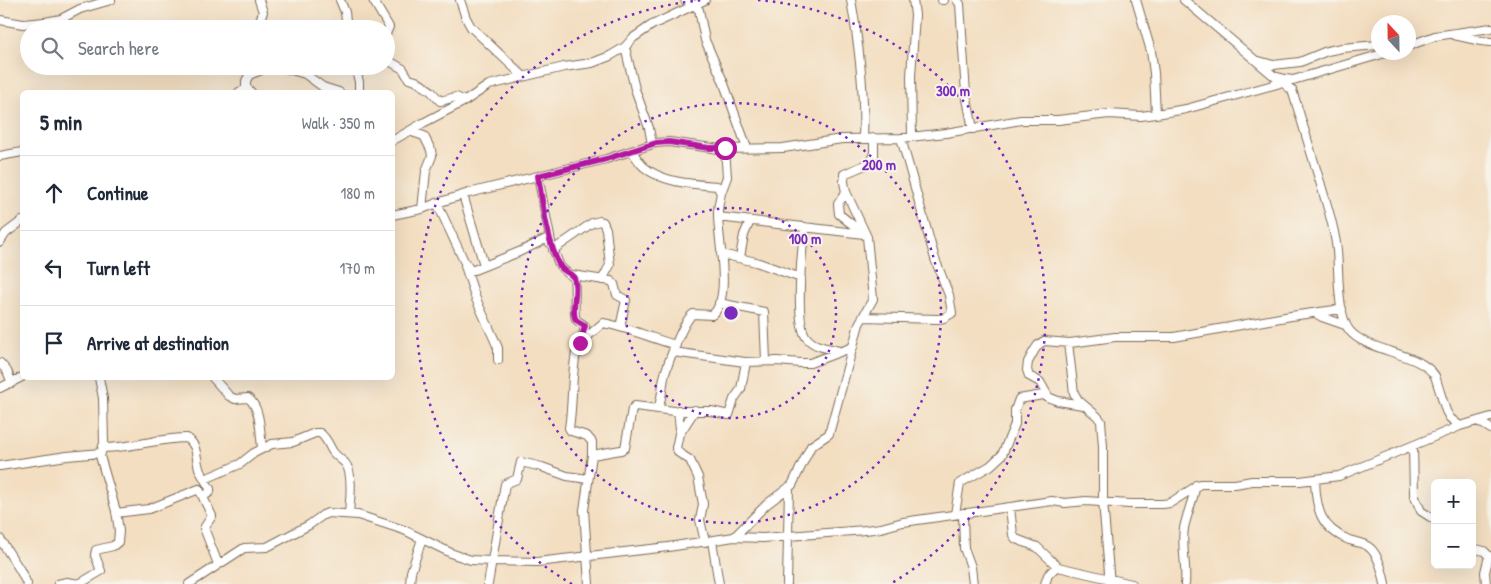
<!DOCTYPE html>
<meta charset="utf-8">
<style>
body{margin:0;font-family:"Patrick Hand",sans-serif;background:#f6f6f7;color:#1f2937}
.controls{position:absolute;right:15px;bottom:15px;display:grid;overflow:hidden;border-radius:8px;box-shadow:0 5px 20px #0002}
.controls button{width:45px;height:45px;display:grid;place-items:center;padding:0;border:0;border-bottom:1px solid #e0e1e3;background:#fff;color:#1f2937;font:25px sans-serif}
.compass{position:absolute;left:1371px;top:15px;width:45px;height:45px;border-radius:50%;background:#fff;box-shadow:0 5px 20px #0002;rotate:338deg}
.stop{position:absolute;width:15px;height:15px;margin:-11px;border:4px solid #b5179e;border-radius:50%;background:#fff}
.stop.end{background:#b5179e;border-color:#fff;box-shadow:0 1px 5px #0008}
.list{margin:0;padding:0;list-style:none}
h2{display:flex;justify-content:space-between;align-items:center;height:65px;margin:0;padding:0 20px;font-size:21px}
h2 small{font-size:16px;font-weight:400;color:#747a83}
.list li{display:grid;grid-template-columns:32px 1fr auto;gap:15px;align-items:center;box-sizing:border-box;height:75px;padding:0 20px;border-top:1px solid #e0e1e3}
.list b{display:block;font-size:19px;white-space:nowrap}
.list em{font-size:16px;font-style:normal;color:#747a83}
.icon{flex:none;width:28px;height:28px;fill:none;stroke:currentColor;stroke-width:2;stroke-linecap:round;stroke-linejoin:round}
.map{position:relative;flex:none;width:1491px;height:584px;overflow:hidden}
.search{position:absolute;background:#fff;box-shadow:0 5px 20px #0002;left:20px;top:20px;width:375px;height:55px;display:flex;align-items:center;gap:12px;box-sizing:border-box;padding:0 18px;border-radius:28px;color:#747a83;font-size:19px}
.panel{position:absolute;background:#fff;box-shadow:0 5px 20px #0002;left:20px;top:90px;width:375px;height:290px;border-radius:8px}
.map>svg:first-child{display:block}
</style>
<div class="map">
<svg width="1491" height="584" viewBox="0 0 1491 584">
<rect width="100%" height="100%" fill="#f7f3e8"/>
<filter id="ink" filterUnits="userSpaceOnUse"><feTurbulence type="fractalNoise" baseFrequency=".02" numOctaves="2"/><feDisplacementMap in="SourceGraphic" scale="10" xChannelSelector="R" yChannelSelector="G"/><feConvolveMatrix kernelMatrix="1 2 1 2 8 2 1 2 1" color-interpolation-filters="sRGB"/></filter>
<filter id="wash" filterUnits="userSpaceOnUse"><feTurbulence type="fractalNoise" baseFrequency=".0096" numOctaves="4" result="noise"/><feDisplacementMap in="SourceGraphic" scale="20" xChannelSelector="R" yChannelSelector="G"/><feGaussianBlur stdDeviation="1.12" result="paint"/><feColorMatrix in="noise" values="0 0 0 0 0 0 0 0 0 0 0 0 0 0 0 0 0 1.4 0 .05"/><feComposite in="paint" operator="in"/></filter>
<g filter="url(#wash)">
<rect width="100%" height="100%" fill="#f3dec1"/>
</g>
<g filter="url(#ink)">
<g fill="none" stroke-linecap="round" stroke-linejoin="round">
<defs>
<path id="minor" d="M340,0L345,12L347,29
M373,0L389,27L386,34
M460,0L466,18L471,27L523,76
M685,0L691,3L699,10L705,40L723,81L747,148
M851,0C859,45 865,92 863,138
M942,0H944
M957,0L960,4L966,94L973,129
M1136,0L1151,51L1154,73L1156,114
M1184,0L1274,76L1285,79L1293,80L1389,52
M0,20L23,24L45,22L61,19L80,9L111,0
M257,29L263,12L259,0
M1454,35L1481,41L1491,42
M1408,46L1435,36L1491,28
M625,47L635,89L649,128L652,144
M386,59L403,69L409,79L416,81L431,91L440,101L456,97L465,101
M1259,61L1273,65L1300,62L1327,51L1342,48L1378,45
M278,66L305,74L323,87L339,92
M355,66L359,82V92
M1274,76L1292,90C1302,121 1311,153 1321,185C1327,206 1335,228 1337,251C1339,271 1337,314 1349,330C1366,352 1420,352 1435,376L1446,411L1450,418L1460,426
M246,90V81L249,75L271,66
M239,92L248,89L251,92
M409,131L424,136L431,150L432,156L426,171L422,209
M912,136L911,76L915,15L913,0
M392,141L423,123L465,101L489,85L564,67L592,63L610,56L625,47L633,38L652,25L705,0
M632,151C636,157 639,163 644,167C663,183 693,184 717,186L721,193C720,199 718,206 718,212C717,237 733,299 712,315L693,314C683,321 667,365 664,378C662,388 662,399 658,409
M0,156L22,152
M538,176L551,242
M846,192L838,204L839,214L864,234
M721,193L727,177L725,148
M463,195L484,265
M437,203L464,261L470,270H474L519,252L546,239C554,244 555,256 559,264C563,272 569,273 574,278C576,288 573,314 576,319C578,322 583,324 585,326C584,336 578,344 576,353C571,378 573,403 569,428L571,431L587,436L592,442V455L584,510L589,584
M392,215L422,209L437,203L469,193L606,159L656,143L669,142L719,149L783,148L842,139L901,138L946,133L1021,120H1058L1109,114L1141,116L1156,114L1186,109L1284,82
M718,217L864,234
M805,227C802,247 794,325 807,338C814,347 828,348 839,351
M0,242L6,233L22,221
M553,250L592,223L600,221L603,222L606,229L610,265L602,280
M721,254L756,262L801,278
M740,257L744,235L750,221
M465,266L476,299L495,341L498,348V360
M572,275L611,281L614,284L617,295L626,300L620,327
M719,303L764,312L766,361
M1315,313L1322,317L1345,325
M863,317L938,319L944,318L952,313L949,295L935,259L901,138
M580,343L603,323C628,327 652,339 676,345
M1068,343L1074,393L1078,400L1097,416L1101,421L1103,446V501L1110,584
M673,352L745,362L777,361L801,363H810L853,347
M0,363L7,371L12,383
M213,378L229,396L235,399L248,398C261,407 260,433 262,448
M0,388L22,377
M1049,398L1040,382L1029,376L1027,370L1028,362L1034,351L1038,345L1044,341L1070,343L1115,337H1174L1291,316L1342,309
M678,410L680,429L676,448L679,453L690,460L698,477L703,504L700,520L705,542
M1478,421L1491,429
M680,433L695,410
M1413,446L1414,495L1421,511L1435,520
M103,448C132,448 159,438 187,438C199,446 195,459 200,471C203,477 207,483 210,489V492L204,496
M592,455L621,450L625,448L632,409L635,406L674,411H711L729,415L734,399L741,389L746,362
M0,466L67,456L101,453
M205,479L240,464L254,453L272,444L293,442L315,433H320C327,438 329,446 333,452C337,457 341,459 345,463C354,473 350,501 349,513
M1315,480C1316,509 1320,528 1349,540C1356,542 1365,543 1370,548C1379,556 1383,573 1385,584
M1010,507L1013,535L1016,539L1037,547L1058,567L1132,584
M116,513L149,509L199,489L212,516L204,528L218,564
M963,513L964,548L971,567L973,584
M955,514L960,483L990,466L1002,455L1015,424V410L1019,399L1043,395L1058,401L1083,405
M734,537L767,504L792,485L811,446L829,434L859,324L873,299L867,237L846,192L844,182V174L870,163L874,156V138
M0,539L20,570L27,584
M712,541L719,584
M1472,548L1484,551L1489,556L1485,572L1486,584
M58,584L67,582L80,584
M79,584L101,571L95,555L96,550L113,546L118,542L119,531L116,511L100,456L104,443L103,398L99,378
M189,584L244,548L267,547L309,525L323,515L328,513L358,515L404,530L453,554L471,560L491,561L537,562L668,547L734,537L763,538L865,530L881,528L903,522L1052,501L1065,503L1086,501L1129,504H1163L1170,503L1200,484H1235L1252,481H1300L1339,476L1460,426L1491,417
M410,584L411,572L422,539
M488,584L505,484L517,479L521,462L542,467L567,476L588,479
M787,584L789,487
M1045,584L1048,575L1057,566
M1185,584C1187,565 1181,547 1184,528C1187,514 1193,500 1196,485"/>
</defs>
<use href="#minor" stroke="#7b6957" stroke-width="10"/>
<use href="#minor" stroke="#fff" stroke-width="8"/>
</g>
</g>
<g fill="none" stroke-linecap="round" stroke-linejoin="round" filter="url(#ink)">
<path stroke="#b5179e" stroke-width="6" d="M580,343L585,326C583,324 579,322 576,320C570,311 579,290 574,278C571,273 564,272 560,266C548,246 542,200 538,176L606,159L656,143L669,142L709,148H725"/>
</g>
<g fill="none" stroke="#7b2cbf" stroke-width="2.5" stroke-dasharray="2.5 5">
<circle cx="731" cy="313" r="105"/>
<circle cx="731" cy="313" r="210"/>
<path d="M572 584A314 314 0 0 1 704 0M758 0A314 314 0 0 1 890 584"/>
</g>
<circle cx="731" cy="313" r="8" fill="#7b2cbf" stroke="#f7f3e8" stroke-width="2.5"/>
<g font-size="15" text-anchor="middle" font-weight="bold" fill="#7b2cbf" stroke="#f7f3e8" stroke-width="4" stroke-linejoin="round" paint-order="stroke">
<text x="953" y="96">300 m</text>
<text x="879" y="170">200 m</text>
<text x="805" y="244">100 m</text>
</g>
</svg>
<div class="controls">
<button>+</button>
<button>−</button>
</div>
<svg class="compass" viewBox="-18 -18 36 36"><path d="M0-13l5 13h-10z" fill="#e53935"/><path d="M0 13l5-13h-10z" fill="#747a83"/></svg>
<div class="stop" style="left:725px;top:148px"></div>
<div class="stop end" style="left:580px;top:343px"></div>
<div class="search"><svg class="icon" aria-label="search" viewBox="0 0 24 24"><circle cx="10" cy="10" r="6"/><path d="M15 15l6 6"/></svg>Search here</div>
<section class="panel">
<h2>5 min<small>Walk · 350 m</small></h2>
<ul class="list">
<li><svg class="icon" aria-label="ahead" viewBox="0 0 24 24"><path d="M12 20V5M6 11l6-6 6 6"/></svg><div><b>Continue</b></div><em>180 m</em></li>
<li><svg class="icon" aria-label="left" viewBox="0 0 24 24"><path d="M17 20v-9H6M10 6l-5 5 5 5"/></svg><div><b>Turn left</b></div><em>170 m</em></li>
<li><svg class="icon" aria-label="arrive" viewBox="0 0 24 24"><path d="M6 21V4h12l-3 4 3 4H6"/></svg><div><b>Arrive at destination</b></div></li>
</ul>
</section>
</div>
